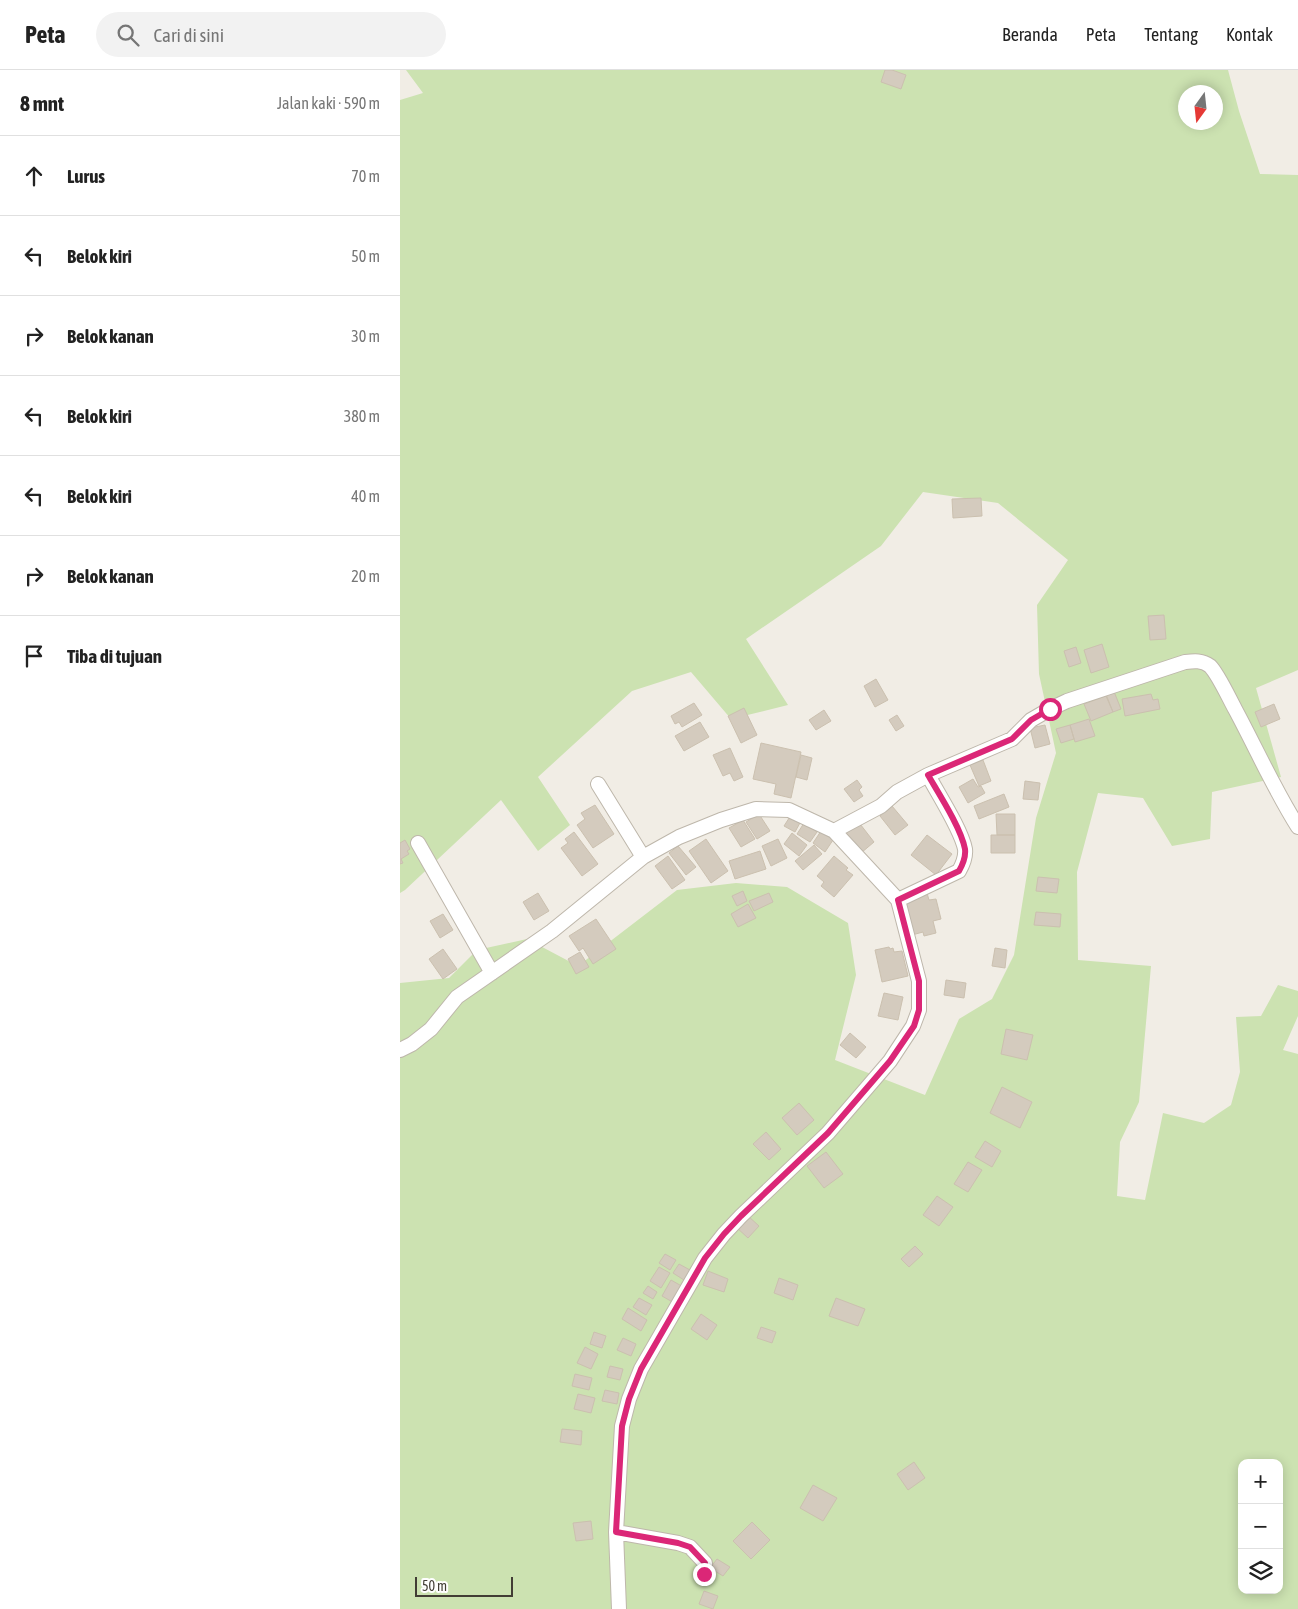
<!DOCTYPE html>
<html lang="id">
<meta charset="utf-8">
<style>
body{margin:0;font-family:"Asap Condensed",sans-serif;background:#f2f2f2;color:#222}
.controls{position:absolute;right:15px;bottom:15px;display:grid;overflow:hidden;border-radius:10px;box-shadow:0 2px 12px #0003}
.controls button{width:45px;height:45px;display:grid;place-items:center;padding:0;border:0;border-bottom:1px solid #e0e0e0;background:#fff;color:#222;font:25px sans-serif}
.compass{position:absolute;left:778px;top:15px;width:45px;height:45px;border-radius:50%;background:#fff;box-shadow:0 2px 12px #0003;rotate:195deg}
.scale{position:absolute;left:15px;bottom:12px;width:98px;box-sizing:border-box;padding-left:5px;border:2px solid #423d35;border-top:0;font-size:14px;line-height:18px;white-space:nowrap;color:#423d35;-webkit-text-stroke:4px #fff;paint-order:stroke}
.stop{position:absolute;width:15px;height:15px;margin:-11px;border:4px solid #db2777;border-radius:50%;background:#fff}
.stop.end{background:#db2777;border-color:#fff;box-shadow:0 1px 5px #0008}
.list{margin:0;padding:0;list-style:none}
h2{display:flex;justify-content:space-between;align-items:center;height:65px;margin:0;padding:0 20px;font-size:21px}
h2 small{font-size:16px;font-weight:400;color:#767676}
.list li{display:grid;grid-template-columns:32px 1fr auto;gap:15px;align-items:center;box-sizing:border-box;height:80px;padding:0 20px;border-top:1px solid #e0e0e0}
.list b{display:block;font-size:19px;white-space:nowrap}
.list em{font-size:16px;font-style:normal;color:#767676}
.icon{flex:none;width:28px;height:28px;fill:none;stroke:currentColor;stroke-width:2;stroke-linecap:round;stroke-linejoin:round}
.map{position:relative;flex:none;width:898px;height:1539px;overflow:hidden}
header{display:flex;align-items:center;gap:30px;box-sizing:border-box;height:70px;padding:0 25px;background:#fff;border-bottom:1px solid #e0e0e0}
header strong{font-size:24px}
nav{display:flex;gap:28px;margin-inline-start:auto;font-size:18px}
.search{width:350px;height:45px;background:#f2f2f2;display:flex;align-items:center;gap:12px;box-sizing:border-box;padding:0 18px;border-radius:28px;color:#767676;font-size:19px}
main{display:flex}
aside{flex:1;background:#fff}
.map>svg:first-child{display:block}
</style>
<header>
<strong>Peta</strong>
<div class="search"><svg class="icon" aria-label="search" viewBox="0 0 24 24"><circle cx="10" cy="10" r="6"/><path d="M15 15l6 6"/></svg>Cari di sini</div>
<nav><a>Beranda</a><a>Peta</a><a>Tentang</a><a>Kontak</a></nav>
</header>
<main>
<aside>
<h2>8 mnt<small>Jalan kaki · 590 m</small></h2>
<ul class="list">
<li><svg class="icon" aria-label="ahead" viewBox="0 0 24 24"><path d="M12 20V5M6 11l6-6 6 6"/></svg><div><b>Lurus</b></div><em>70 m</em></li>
<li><svg class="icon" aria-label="left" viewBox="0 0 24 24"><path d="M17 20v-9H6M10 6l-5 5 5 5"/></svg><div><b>Belok kiri</b></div><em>50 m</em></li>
<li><svg class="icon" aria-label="right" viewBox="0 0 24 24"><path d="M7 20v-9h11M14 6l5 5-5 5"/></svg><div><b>Belok kanan</b></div><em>30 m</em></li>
<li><svg class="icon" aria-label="left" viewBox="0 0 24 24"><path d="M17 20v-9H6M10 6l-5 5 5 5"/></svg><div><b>Belok kiri</b></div><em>380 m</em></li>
<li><svg class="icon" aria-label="left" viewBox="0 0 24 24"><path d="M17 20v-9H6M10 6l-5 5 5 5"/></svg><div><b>Belok kiri</b></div><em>40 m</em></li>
<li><svg class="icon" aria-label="right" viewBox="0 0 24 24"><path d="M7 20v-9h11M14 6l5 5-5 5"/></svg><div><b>Belok kanan</b></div><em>20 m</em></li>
<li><svg class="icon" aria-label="arrive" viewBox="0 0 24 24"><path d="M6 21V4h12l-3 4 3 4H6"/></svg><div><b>Tiba di tujuan</b></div></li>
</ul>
</aside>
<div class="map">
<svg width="898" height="1539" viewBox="0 0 898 1539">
<rect width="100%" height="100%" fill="#f1ede5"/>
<path fill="#cce2b1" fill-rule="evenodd" d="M6,0H828L839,41L860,104L898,105V600L856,618L881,707L812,722L810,769L772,776L743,728L698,723L677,802L678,890L751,896L739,1032L720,1072L717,1126L745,1130L763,1043L804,1053L831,1035L840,1002L836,947L861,946L878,915L898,921V946L883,980L898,984V1539H0V913L49,908L77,880L127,869L178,896L277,820L336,813L387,817L448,853L456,905L435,990L525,1025L559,949L592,929L614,885L636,748L656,683L639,604L637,535L668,490L598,433L523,422L481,476L346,569L388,635L331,649L291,602L232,621L138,707L170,755L138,781L101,730L5,820L0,823V30L23,23ZM786,22H816V52H786ZM842,1393H879V1520H842Z"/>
<path fill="#d4cbbe" stroke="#cbc0af" d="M485,0H492L506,5L501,19L481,12Z
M581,428L582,446L553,448L552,429Z
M764,545L766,569L750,570L748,546Z
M702,574L709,597L691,603L684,580Z
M676,577L681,593L669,597L664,581Z
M476,609L488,630L475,637L464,616Z
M713,619L721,639L713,642L705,622Z
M751,624L753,630L758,629L760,639L725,646L722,629Z
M706,626L713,642L691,651L684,634Z
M294,633L302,645L282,657L279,652L275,654L271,646Z
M874,634L880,649L861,657L855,642Z
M344,638L357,665L341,673L328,646Z
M424,640L431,651L416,660L409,650Z
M497,645L504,656L496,661L489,650Z
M689,649L695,666L675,672L670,655Z
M300,652L309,667L284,681L275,666Z
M645,655L650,674L635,678L630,658Z
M670,655L674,669L661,673L656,659Z
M361,673L401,682L391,728L374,724L376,714L353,709Z
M330,678L343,707L334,711L330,703L323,706L313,685Z
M401,685L412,688L407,710L396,707Z
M583,690L591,711L579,716L570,695Z
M573,709L578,717L581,716L585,723L568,733L559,717Z
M457,710L462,717L459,720L463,726L454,732L444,719Z
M625,711L640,713L638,730L623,729Z
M604,724L609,737L579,749L574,736Z
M195,735L214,764L193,778L177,755L185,749L181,743Z
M492,736L508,755L495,765L480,746Z
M359,744L370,761L357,769L346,752Z
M596,744H615V765H597Z
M391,745L401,751L395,762L384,756Z
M343,750L355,769L341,777L329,758Z
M457,750L474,772L461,783L443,761Z
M404,753L417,762L410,772L397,764Z
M421,761L433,770L425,782L413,773Z
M174,762L198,794L182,806L161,778L168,773L165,769Z
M392,763L407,775L399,786L384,774Z
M527,765L552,784L536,805L511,785Z
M591,765H615V783H591Z
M306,769L328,801L311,813L289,781Z
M378,769L387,788L371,796L362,776Z
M5,770L10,779L7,781L9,784L1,789L3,793L0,794V773Z
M414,775L422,784L403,800L395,791Z
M278,776L296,797L286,805L269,783Z
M360,781L366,799L335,809L329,791Z
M268,786L285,810L272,819L255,796Z
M434,786L448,798L446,800L453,805L434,827L421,816L424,812L417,806Z
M638,807L659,809L657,823L636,821Z
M343,821L347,831L337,836L332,826Z
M138,823L149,841L134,850L123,832Z
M369,823L373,832L354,841L349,831Z
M527,823L529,830L536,829L541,849L533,851L536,863L524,866L523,862L512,865L503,829Z
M348,834L356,848L338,857L331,844Z
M636,842L661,844L660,857L634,855Z
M43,844L53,860L40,868L30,851Z
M196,849L216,879L193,894L183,878L179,881L169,866Z
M489,877L490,879L493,878L494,882L502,881L508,906L482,912L475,880Z
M595,878L607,880L605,898L592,896Z
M43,879L57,899L43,909L29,889Z
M180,882L189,897L176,904L168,889Z
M546,910L566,913L564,928L544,925Z
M484,923L503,927L498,950L478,946Z
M606,959L633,965L627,990L601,984Z
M450,963L466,977L456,988L440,975Z
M602,1017L632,1032L620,1058L590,1043Z
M399,1033L414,1050L397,1065L382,1048Z
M366,1062L381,1079L369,1090L353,1074Z
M585,1071L601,1081L592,1097L575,1087Z
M426,1082L443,1104L424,1118L407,1096Z
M568,1092L582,1100L568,1122L554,1114Z
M537,1126L553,1137L539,1156L523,1145Z
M347,1145L359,1156L348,1168L336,1157Z
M515,1176L523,1184L509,1197L501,1189Z
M265,1184L276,1190L270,1200L259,1193Z
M279,1194L290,1200L284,1210L273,1203Z
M259,1197L270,1203L261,1218L250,1211Z
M308,1201L328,1209L324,1222L303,1215Z
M379,1208L398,1215L393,1230L374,1223Z
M271,1210L285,1218L276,1234L262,1226Z
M248,1216L257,1222L253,1229L243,1223Z
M239,1228L252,1235L246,1245L233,1237Z
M436,1228L465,1239L458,1256L429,1246Z
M228,1238L247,1250L241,1261L222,1249Z
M301,1244L317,1255L307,1270L291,1259Z
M361,1257L376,1262L372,1273L357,1268Z
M194,1262L206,1266L202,1278L190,1274Z
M223,1268L236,1274L231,1286L217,1280Z
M185,1277L198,1284L191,1299L177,1293Z
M210,1296L223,1299L220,1310L207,1307Z
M175,1304L192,1308L189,1320L172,1316Z
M205,1320L219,1323L217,1334L202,1331Z
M178,1324L195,1328L191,1343L174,1339Z
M162,1359L182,1361L181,1375L160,1372Z
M514,1392L525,1408L508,1420L497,1404Z
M413,1415L437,1428L423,1451L400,1438Z
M191,1451L193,1469L176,1471L173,1453Z
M352,1452L370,1470L351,1489L333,1471Z
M317,1489L330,1497L323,1506L310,1498Z
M304,1521L318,1526L313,1539L299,1534Z"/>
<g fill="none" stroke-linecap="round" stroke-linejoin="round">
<defs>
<path id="street" d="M198,714L243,787
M434,761L481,736L497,722L528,705L612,669L631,650L650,639L667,631L785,592C794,591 802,590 810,596C818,604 829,628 835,639C856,678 874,719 898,757
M18,773L92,903
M498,830L559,801C563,794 566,787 565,779C561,759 538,724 528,705
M0,980L12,974L31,959L57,927L152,861L243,787L279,767L321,750L356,739L389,740L434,761L498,830L519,911V940L513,956L490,991L428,1063L341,1146L324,1164L305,1188L241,1299L229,1329L222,1356L216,1462L219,1539
M216,1462L278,1473L290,1477L305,1493L304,1504"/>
</defs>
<use href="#street" stroke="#beb7ab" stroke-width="16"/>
<use href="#street" stroke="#fff" stroke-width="14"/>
</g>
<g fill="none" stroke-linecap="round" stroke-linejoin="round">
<path stroke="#db2777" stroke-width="6" d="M304,1504L305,1493L290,1477L278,1473L216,1462L222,1356L229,1329L241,1299L305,1188L324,1164L341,1146L428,1063L490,991L514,956L519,940V911L498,830L559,801C563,794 566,787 565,779C561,758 539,724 528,705L612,669L631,650L650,639"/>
</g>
</svg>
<div class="controls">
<button>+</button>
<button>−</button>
<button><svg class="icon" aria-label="layers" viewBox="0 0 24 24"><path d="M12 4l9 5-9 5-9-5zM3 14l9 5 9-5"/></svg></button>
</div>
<svg class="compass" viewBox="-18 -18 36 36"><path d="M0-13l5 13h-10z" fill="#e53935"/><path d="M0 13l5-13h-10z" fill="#767676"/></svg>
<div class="scale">50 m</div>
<div class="stop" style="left:650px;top:639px"></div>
<div class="stop end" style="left:304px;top:1504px"></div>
</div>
</main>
